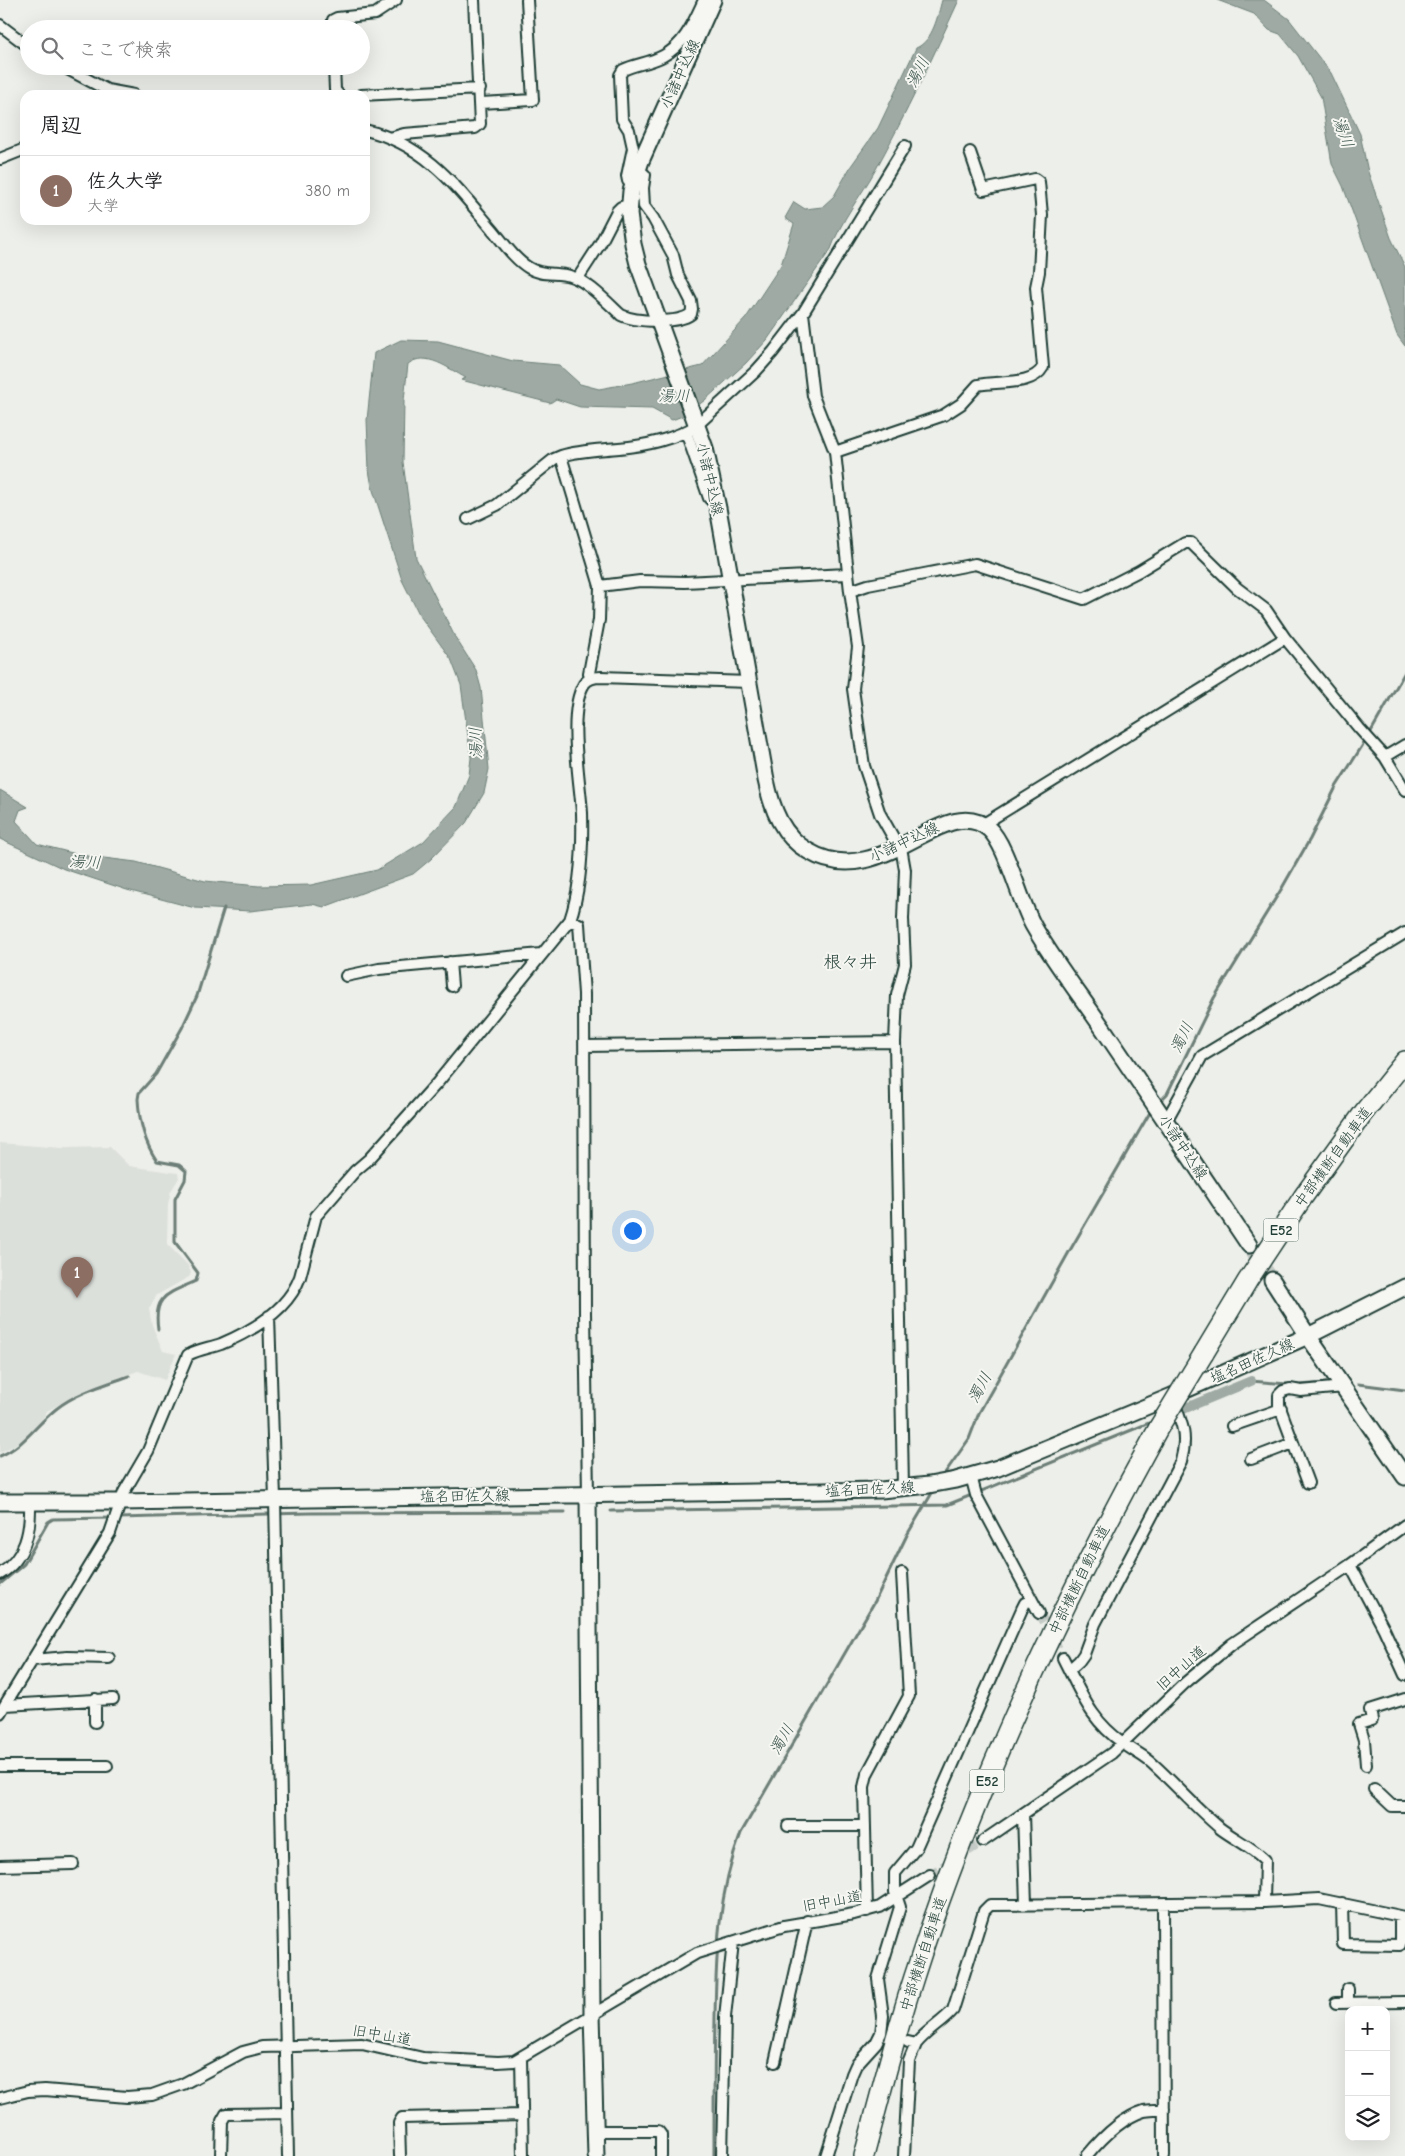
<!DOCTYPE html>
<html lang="ja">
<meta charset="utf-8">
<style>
body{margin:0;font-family:"Comic Neue","Klee One",sans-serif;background:#f2f2f2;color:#202124}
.controls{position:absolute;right:15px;bottom:15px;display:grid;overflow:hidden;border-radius:10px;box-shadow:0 5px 20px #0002}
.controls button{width:45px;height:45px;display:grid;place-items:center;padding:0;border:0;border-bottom:1px solid #e0e0e0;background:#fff;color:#202124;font:25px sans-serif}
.you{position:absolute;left:632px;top:1230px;width:18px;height:18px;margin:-12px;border:4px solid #fff;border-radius:50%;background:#1a73e8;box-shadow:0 0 0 8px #1a73e833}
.badge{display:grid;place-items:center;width:32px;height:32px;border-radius:50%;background:#b45309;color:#fff;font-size:16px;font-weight:700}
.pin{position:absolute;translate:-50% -41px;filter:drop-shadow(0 1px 2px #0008)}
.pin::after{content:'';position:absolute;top:26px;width:18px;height:15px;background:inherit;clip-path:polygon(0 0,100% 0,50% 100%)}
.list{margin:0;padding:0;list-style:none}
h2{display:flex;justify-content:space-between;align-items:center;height:65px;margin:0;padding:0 20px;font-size:21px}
h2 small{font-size:16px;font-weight:400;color:#757577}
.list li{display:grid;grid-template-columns:32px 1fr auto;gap:15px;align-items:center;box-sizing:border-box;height:70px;padding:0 20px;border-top:1px solid #e0e0e0}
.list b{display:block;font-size:19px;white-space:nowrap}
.list p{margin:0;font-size:16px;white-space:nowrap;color:#757577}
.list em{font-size:16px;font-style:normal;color:#757577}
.icon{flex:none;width:28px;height:28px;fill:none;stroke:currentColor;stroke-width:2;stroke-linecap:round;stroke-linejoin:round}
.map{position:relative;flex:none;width:1405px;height:2156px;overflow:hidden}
.search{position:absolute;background:#fff;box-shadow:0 5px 20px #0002;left:20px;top:20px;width:350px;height:55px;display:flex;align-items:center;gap:12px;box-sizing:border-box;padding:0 18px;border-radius:28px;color:#757577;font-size:19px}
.panel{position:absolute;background:#fff;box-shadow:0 5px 20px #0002;left:20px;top:90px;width:350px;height:135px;border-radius:15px}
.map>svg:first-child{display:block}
</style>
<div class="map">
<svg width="1405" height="2156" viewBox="0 0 1405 2156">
<rect width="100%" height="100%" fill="#edefea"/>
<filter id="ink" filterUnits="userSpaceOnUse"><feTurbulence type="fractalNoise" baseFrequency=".02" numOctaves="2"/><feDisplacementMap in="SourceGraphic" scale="10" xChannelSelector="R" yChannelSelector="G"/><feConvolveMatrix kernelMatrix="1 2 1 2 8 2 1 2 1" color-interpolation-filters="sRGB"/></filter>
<g filter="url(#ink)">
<path fill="#dce0db" d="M0,1143L62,1148L110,1147L129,1166L178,1173L179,1178L171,1191L168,1204L167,1244L188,1265L191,1273L189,1277L157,1295L149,1309L152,1325L163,1351L176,1354L165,1380L138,1371L90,1388L47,1411L40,1423L23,1440L0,1453Z"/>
<path fill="#9faaa4" stroke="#6c7e77" d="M942,0H959C933,57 906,114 876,169C861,196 841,220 831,249L767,340L746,363L705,400L685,415L672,420L652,409L580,407L556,399L550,403L461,380L466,378C449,369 426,350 408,364L404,400L403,462L416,558L455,637L476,670L481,688L489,769L484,793L466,823L431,859L413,874L324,907L312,904L250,911L195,908L127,890L64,869L0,839V790L28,807L20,810L16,821L37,844L80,855L136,862L205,881L259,886L311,885L377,870L423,842L456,807L469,775L471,758L461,685L451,659L420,616L402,580L372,487L369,470L367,420L374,353L401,340L438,341L513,361L559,365L580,384L599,389L632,383L702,366L746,318L781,265L794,224L785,218L794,202L805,209L822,207L834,196L851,166L878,128L916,48C933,41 938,15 942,0Z
M1217,0H1264L1289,19L1331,73L1360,134L1368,172L1391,238L1405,267V346L1397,335L1343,186L1332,164L1321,97L1298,56L1280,34L1269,30L1254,14Z"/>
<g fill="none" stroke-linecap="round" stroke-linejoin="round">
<path stroke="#6c7e77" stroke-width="3" d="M1369,735L1405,672
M1158,1103L1167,1094L1214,998L1282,888L1310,839L1336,787L1366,740
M158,1329C153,1295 168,1294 196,1281L198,1273L175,1242V1199L185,1180L186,1171L179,1165L157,1161C145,1144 139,1120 138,1099L139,1093L156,1074L182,1028L197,996L224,908
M1251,1381L1299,1385L1326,1383
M1358,1384L1405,1390
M0,1456C24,1446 36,1425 56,1409C76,1393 104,1385 129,1376
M942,1477L969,1439L979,1413L1069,1252L1152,1109
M611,1511L947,1505L1154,1421
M118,1518L310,1513L565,1512
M0,1584L24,1564L48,1522L53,1519L112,1518
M714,2156C714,2110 714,2064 715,2018C716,1955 718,1893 741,1833L875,1601L907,1535L935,1488"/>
<path stroke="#9faaa4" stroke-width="10" d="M1181,1410L1251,1381"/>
<path stroke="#c4cbc6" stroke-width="10" stroke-dasharray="10 5" stroke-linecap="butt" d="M1039,1613L1063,1658
M930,1875L983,1841"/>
<path stroke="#c4cbc6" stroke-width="15" stroke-dasharray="15 8" stroke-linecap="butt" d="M1249,1245L1272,1280"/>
<defs>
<path id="street" d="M0,25L29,47
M332,29L333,20L337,18L375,14L396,0
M62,66L107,90L134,95
M334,66L335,90L339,95
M361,95L480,89
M481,103L533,100L527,0
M365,130C425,144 455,185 492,229C503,242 514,259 529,268C542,276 556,272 570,276C586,280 608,303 621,315C635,322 678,324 691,314L692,309L691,301L678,275L673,255L653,218L644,206L643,188L645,175L638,169
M390,138L404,134L475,128L480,124L474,0
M0,159L25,149
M634,184L628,181L627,176L633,148L629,130L622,119L620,75L623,70C636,64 650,63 663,56C685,45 694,21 704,0
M578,278L600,244L617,211L621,207L629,205
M803,313L813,396L835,452L850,591L868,585L975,564L1084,599L1139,571L1185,543H1191L1237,588L1266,610L1285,638L1359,728L1385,757L1405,790
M686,432L709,498L714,503
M835,452L944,415L961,404L978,385C997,380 1032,387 1043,367L1036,287L1039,272L1042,215L1039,182L1035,179L983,190L970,152
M561,456C580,450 599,450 619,448C644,446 676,439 697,425L756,371L773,352L803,313L905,146
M468,519L497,505L554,459L561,456L600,586L599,620L589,673L590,679
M600,586L640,581L685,582L847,574
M850,591L858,647L853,689L864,766L880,814L902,853L905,870L903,919L905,964L897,995L895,1042L903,1488
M1385,757L1405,745
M982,825L1285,638
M570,920L579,924L584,994L585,1313L588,1494
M450,962L452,986
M346,976L379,969L541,954
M585,1046L895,1042
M1166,1121L1202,1056L1405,933
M269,1316L275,1499L288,2156
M1173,1400C1182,1423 1188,1436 1181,1461L1095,1624L1084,1654L1079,1661L1069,1670C1084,1700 1094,1723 1123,1743C1133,1751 1145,1756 1154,1765C1177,1786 1197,1809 1221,1829C1236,1840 1252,1847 1265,1860L1264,1902
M1232,1426L1281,1409
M1251,1459L1293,1443
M971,1476L976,1495L1039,1613
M1308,1483L1279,1405V1395L1283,1391L1290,1389L1301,1391L1344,1387
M1350,1565L1384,1629L1405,1675
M0,1574C26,1558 31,1530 30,1502
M1063,1658L1069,1670
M33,1660L67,1657L109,1658
M5,1705L113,1699
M0,1713L110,1533L124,1492L148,1451L188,1355C198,1349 210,1348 221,1344C252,1331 288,1310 300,1277L316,1216L355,1171L369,1159L438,1082L570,920C581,887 583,848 582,813C580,780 567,712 584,684C588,678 595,677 601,677L749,682
M95,1722V1699
M1366,1765L1364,1740L1359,1724L1372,1720L1370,1710L1405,1699
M0,1766H107
M1374,1789L1392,1806H1405
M1023,1814L1026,1904
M788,1826H865
M983,1841L1112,1753L1185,1683L1232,1644L1350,1565L1405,1525
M0,1866L73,1864
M1342,1903L1343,1944L1400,1945V1916
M1163,1904L1164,2156
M867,1911L864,1787L867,1774L909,1696L902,1573
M1348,1989V2003
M1336,2003L1405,2002
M916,2044C927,2030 942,2023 953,2010L984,1911L990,1905L1264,1902L1319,1899L1405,1917
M521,2058L523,2156
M775,2062L807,1921
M0,2098L28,2091L45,2090L127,2097L152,2095L183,2084L243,2052L262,2047L362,2044L423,2058L498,2062L514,2061L697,1953L784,1926L854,1914L880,1907L930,1875
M596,2131H658L661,2135V2156
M221,2156L222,2121L226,2114L287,2113
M400,2156L399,2123L402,2118L522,2115
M722,2156L725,2017L733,1942
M826,2156L852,2074L856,2065L876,2043L881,2033L883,2016L878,1979L900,1907L895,1892V1873L916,1848L1022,1609L1025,1603L1032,1600
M904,2156L909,2061L916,2044L908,2042
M1087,2156C1101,2139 1121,2118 1144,2111C1150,2110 1157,2110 1164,2109"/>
<path id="secondary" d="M713,0L641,161L631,191L629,214L633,244L638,264L705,448L718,508L766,780C772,809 782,836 808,851C881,895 944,790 989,829C1007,845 1020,903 1034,927C1056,965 1084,1000 1108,1036C1156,1106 1202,1175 1249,1245
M1272,1280L1308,1336L1405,1477
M588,1494L592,2014L596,2156
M0,1502H120L824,1491L881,1490L929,1485L956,1480L998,1468L1172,1396L1308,1336L1405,1287"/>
<path id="highway" d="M1204,1353L1248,1280L1303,1197L1364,1112L1405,1061
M864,2156C880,2096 895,2036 914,1977C975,1786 1062,1602 1159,1427"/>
</defs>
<use href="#street" stroke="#1f3d34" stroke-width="14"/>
<use href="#secondary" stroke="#1f3d34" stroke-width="19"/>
<use href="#highway" stroke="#1f3d34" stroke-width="22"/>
<use href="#street" stroke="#f6f6f2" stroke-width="10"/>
<use href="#secondary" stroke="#f6f6f2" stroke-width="15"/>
<use href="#highway" stroke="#f6f6f2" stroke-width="19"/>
<defs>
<path id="highway-bridge" d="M1159,1427L1204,1353"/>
</defs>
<use href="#highway-bridge" stroke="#1f3d34" stroke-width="22" stroke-linecap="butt"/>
<use href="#highway-bridge" stroke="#f6f6f2" stroke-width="19"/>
</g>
</g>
<g text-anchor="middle" stroke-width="4" stroke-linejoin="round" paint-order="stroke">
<g fill="#f6f6f2" stroke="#60746d" stroke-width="1">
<rect x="1263.5" y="1218.5" width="35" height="23" rx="4"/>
<rect x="969.5" y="1769.5" width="35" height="23" rx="4"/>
</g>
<g font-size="14" font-weight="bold" fill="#1f3d34">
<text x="1281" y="1235">E52</text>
<text x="987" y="1786">E52</text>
</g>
<g font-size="15" fill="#1f3d34" stroke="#f6f6f2">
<text transform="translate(680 74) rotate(-66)" y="5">小諸中込線</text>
<text transform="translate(710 479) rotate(77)" y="5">小諸中込線</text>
<text transform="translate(904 842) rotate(-25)" y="5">小諸中込線</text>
<text transform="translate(1183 1147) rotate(56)" y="5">小諸中込線</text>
<text transform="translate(1333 1157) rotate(-54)" y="5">中部横断自動車道</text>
<text transform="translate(1252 1361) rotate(-24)" y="5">塩名田佐久線</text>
<text transform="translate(870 1489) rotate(-3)" y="5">塩名田佐久線</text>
<text transform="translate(465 1496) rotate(-1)" y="5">塩名田佐久線</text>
<text transform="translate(1079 1580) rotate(-64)" y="5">中部横断自動車道</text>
<text transform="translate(1181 1668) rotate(-41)" y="5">旧中山道</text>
<text transform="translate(832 1901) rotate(-10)" y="5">旧中山道</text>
<text transform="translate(923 1954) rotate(-72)" y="5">中部横断自動車道</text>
<text transform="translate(382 2035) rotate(10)" y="5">旧中山道</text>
</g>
<g font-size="16" font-style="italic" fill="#3f5850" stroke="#f6f6f2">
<text transform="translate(917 72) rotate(-63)" y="6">湯川</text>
<text transform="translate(1344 132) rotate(70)" y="6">湯川</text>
<text x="674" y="401">湯川</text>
<text transform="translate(475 743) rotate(-92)" y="6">湯川</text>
<text transform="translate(85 861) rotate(3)" y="6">湯川</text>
<text transform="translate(1181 1037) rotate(-64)" y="6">濁川</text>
<text transform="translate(979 1387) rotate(-61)" y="6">濁川</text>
<text transform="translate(781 1739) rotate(-60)" y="6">濁川</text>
</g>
<g font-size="18" fill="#1f3d34" stroke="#f6f6f2">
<text x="850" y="968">根々井</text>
</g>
</g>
</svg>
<div class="controls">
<button>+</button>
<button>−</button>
<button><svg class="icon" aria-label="layers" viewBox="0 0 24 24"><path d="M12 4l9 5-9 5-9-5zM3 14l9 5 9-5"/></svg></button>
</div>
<div class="you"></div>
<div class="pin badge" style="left:77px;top:1298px;background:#8d6e63">1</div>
<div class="search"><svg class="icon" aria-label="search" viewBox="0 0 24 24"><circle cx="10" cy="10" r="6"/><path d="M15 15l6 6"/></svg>ここで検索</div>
<section class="panel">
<h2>周辺<small></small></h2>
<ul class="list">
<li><span class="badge" style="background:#8d6e63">1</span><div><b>佐久大学</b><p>大学</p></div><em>380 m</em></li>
</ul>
</section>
</div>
